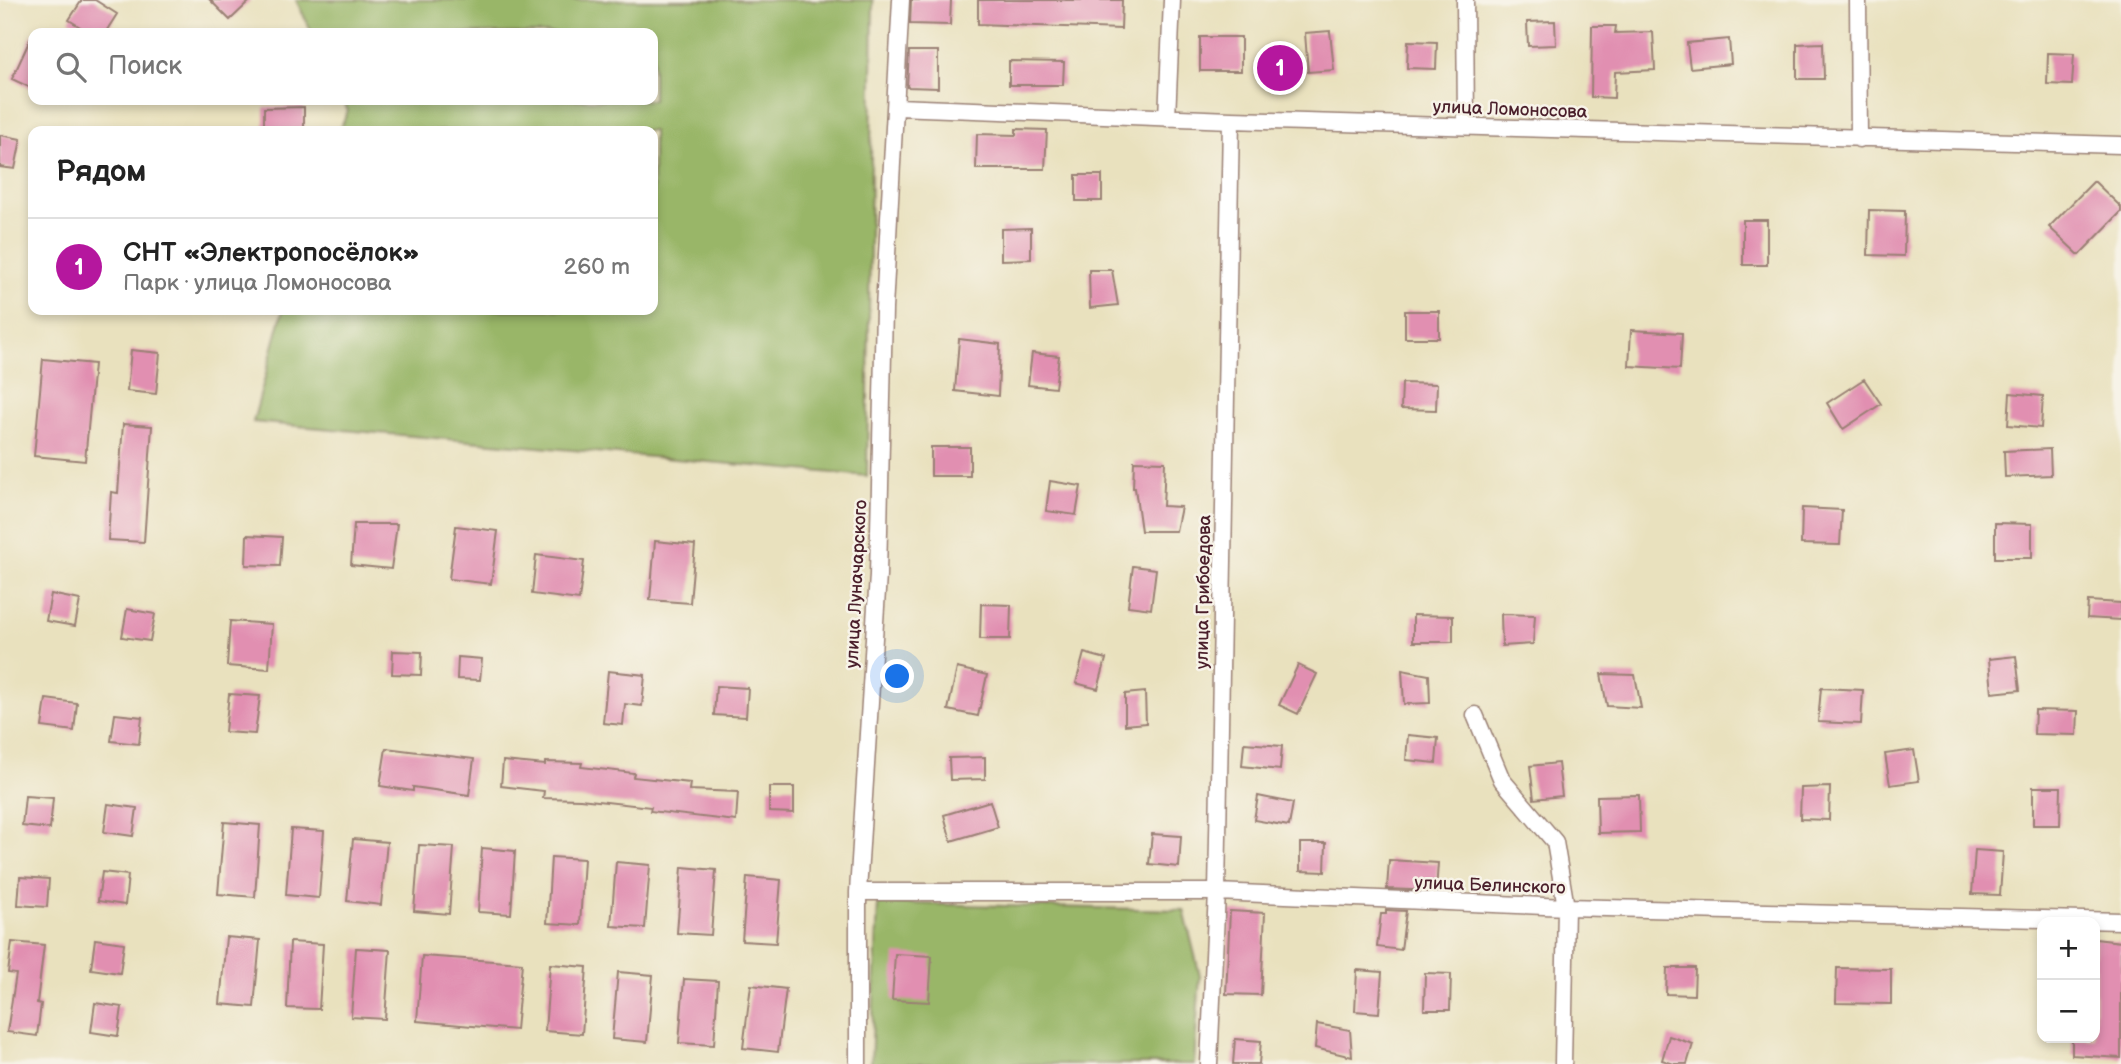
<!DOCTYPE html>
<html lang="ru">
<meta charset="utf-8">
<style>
body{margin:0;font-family:"Balsamiq Sans",sans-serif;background:#f2f2f2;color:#222}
.controls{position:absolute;right:21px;bottom:21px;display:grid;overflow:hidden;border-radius:14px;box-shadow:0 4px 10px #0003}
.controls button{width:63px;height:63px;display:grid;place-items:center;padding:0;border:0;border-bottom:2px solid #e0e0e0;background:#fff;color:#222;font:35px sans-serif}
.you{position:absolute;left:898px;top:677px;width:24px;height:24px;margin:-18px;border:5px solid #fff;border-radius:50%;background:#1a73e8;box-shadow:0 0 0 10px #1a73e833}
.badge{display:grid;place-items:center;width:46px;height:46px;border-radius:50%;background:#b5179e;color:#fff;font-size:23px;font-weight:700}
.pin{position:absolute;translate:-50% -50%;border:4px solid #fff;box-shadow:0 2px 7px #0006}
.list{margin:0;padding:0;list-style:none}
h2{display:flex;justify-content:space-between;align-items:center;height:91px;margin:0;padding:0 28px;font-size:30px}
h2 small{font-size:23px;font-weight:400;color:#767676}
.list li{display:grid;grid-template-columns:46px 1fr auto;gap:21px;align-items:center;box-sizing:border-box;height:98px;padding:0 28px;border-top:2px solid #e0e0e0}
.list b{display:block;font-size:26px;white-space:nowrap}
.list p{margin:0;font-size:23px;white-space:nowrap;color:#767676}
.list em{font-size:23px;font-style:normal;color:#767676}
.icon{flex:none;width:38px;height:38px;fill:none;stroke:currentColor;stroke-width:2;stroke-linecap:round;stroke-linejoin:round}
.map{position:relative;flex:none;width:2121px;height:1064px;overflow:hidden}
.search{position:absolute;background:#fff;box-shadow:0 4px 10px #0003;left:28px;top:28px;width:630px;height:77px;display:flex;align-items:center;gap:18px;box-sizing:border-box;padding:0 24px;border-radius:14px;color:#767676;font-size:26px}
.panel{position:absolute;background:#fff;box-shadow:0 4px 10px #0003;left:28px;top:126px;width:630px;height:189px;border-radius:14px}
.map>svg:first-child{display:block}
</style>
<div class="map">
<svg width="2121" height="1064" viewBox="0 0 2121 1064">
<rect width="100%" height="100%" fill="#f7f3e8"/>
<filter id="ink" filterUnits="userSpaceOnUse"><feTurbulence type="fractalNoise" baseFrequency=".0143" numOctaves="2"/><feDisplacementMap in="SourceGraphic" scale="14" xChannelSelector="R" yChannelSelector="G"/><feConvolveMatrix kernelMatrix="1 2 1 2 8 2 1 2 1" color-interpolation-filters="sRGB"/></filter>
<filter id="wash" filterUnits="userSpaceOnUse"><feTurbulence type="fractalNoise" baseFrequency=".00686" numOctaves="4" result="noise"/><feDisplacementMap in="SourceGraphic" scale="28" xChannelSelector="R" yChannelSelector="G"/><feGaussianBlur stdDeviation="1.57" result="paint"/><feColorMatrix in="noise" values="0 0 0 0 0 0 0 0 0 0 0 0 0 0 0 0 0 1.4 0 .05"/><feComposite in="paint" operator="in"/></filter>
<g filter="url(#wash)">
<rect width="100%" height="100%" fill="#e9e1be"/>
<path fill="#99b668" stroke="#726a4a" stroke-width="2" d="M296,0H873L867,476L253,422L283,310H653V131H339L348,111L343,100H653V33H312Z
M878,903L1184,910L1200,976L1194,1064H871Z"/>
<g id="blocks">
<path fill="#e18fb1" d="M82,0H95L117,14L105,33H90L69,20Z
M210,0H251L230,20Z
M911,0H951L950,25L910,24Z
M978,0H1122L1121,29L978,24Z
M1555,21L1556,45L1528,46L1527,22Z
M1592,26H1616L1615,33L1653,32L1655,70L1615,72L1614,98L1591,97Z
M1330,31L1334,70L1308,72L1305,33Z
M33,33V89L12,79Z
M1200,37H1241V71H1200Z
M1729,39L1731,64L1690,68L1687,43Z
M1408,41L1437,42L1436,69L1407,68Z
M1823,43L1824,79H1797V44Z
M909,51H938V88L907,87Z
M2048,53L2074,54L2072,85L2047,84Z
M1009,61L1064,62L1063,85H1009Z
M304,107V131H264V108Z
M1016,129L1047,130L1045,169H976L977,134L1016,135Z
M0,135L21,139L15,169L0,167Z
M1076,175H1102V201H1076Z
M2094,181L2121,207V212L2079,255L2049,227Z
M1869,210L1905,211L1904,256L1868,255Z
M1743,220H1767V265H1743Z
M1031,228V259L1001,260V229Z
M1089,270H1112L1118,305L1090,308Z
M1405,311H1439V338H1405Z
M1631,330L1682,333L1680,369L1629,366Z
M959,339L1000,344L998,396L955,391Z
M131,350L160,353L156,394L127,391Z
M1032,353L1059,356L1055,388L1028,385Z
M43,359L94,364L85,461L34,456Z
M1864,379L1881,404L1843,429L1827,403Z
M1402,383L1437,384L1436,410L1401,409Z
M2010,393L2043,396L2041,428L2008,425Z
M123,424L152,426L144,542L108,540L111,492L118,493Z
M931,447H970V476H931Z
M2050,449L2051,475L2005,477L2004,451Z
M1134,461L1165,462L1163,506L1181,507L1176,531H1141L1135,488H1133Z
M1050,481L1081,486L1076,515L1046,511Z
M1802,508L1842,510L1840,545L1801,544Z
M1995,523L2032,524V558H1995Z
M354,524H397L391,569L351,565Z
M456,526L498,531L491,584L449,579Z
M247,535L282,537L280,566L246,565Z
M655,541L695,545L690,603L650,600Z
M536,555L584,561L579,600L532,594Z
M1133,566L1156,569L1151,609L1128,606Z
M51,594L80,600L75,626L46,621Z
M2088,601L2121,603V620L2087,618Z
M981,604L1011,605L1010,639H980Z
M127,609L155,614L150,641L122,637Z
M1501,614L1535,615L1533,644L1502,646Z
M1413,615L1453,616V642H1413Z
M230,621L272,624L269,669L227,666Z
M393,651L422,652L421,675L392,674Z
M1084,653L1106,659L1098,689L1076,683Z
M2016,656L2020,690L1992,693L1989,659Z
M458,657L482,659L480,680L457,679Z
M1298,665L1317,674L1298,714L1279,705Z
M957,668L987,675L978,716L948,710Z
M1402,670L1429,675L1430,703L1404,704Z
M608,671L645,675L642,706L625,704L623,725L603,723Z
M1601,674L1635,675L1641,708L1607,706Z
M716,686L748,688L746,717L714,715Z
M1821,688L1863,690L1861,724L1818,722Z
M1145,692L1146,723L1125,725V694Z
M229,694L260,696L255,734L225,732Z
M46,699L77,703L74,731L42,727Z
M2035,710L2078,711L2077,735L2034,734Z
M115,714L142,717L139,744L111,741Z
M1408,735L1438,738L1436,763L1406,760Z
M1244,743L1282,746L1280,770L1242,766Z
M386,748L474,759L469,795L413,787V791L380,786Z
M1914,750L1919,781L1890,785L1885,754Z
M985,757V779L950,780L949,758Z
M503,761L545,765V762L582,763L581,767L634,773L633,777L690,783L689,790L738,792L736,821L650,811L651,807L580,799L543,798L544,791L501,786Z
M1558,763L1562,796L1534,799L1530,766Z
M769,787H794V813L769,812Z
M1830,787L1829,820L1800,819L1801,788Z
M2033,787H2061L2060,825H2033Z
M1639,795L1640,832L1598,833L1597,796Z
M25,796L53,798L50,829L22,826Z
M1258,796L1293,803L1289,826L1254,820Z
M990,801L998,827L951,841L944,815Z
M108,804L137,808L133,836L104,832Z
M224,822L260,825L255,897L218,894Z
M291,829L324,831L319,898L286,895Z
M1152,834L1181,836L1179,867L1149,864Z
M353,839L387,842L381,905L347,901Z
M1300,843H1326L1325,872L1300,871Z
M419,845L454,847L449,914L414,911Z
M482,848L515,851L511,914L478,912Z
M1975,850L2003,852L2000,895L1972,894Z
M551,857L584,859L580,925L547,923Z
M1389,860L1438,863L1436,891L1387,889Z
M616,862L650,865L645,928L611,926Z
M682,867L716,870L711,935L677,933Z
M102,872L128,875L125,905L98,901Z
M20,877L49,879L47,907L18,905Z
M747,877L781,880L776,943L742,941Z
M1386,910L1406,911L1401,950L1377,947L1381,914H1386Z
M1230,911L1265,913L1261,995L1226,994Z
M226,937L260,940L254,1007L220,1004Z
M95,939L124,943L120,973L91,969Z
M2095,939L2121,942V1058L2072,1055V1038H2095Z
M12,942L44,945L37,1003L41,1004L37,1036L7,1032L16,974L8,973Z
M290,942L323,944L319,1009L287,1008Z
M356,948L390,950L385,1019L351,1017Z
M895,954L932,956L929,1002L892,1000Z
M422,956L522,963L516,1030L417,1021Z
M550,964L587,967L582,1034L545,1031Z
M1667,968H1695L1694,995L1666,994Z
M1837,968L1891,969V1004L1836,1003Z
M1357,970L1382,972L1379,1013L1355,1011Z
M618,972L653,975L647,1042L612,1039Z
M1425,973L1451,974L1450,1010H1424Z
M684,979L718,981L714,1045L679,1043Z
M751,985L786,989L778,1052L743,1048Z
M95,1003L122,1007L118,1036L91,1032Z
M1317,1024L1350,1030L1352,1057L1315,1048Z
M1669,1036L1693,1044L1687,1064H1674L1662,1060Z
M1235,1039L1261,1041L1259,1064H1233Z"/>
</g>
</g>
<g filter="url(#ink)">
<use href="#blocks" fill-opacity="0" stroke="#9a8074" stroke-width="2"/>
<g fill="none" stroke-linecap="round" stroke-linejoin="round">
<defs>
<path id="street" d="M1465,0L1466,126
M1858,0L1859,139
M897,107L1231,120L2121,145
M1167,118L1172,0
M1475,715L1502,780L1555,842L1566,907L1563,1064
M858,892H1217L1566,907L2121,921
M858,1064V892L878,575L884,309L901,0
M1209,1064L1217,892L1231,120"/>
</defs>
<use href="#street" stroke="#9a8074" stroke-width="19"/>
<use href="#street" stroke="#fff" stroke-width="16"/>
</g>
</g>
<g text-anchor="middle" stroke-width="5" stroke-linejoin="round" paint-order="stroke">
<g font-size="18" fill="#4a1f2b" stroke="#f7f3e8">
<text transform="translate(1510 109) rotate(2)" y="6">улица Ломоносова</text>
<text transform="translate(856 584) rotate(-87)" y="6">улица Луначарского</text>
<text transform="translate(1203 592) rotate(-89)" y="6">улица Грибоедова</text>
<text transform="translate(1490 885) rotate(2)" y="6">улица Белинского</text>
</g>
</g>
</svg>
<div class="controls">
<button>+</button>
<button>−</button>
</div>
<div class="you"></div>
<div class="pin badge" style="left:1280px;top:68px">1</div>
<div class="search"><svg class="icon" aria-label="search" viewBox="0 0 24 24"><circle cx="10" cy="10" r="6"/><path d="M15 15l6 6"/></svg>Поиск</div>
<section class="panel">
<h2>Рядом<small></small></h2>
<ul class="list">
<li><span class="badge">1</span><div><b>СНТ «Электропосёлок»</b><p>Парк · улица Ломоносова</p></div><em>260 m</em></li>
</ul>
</section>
</div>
